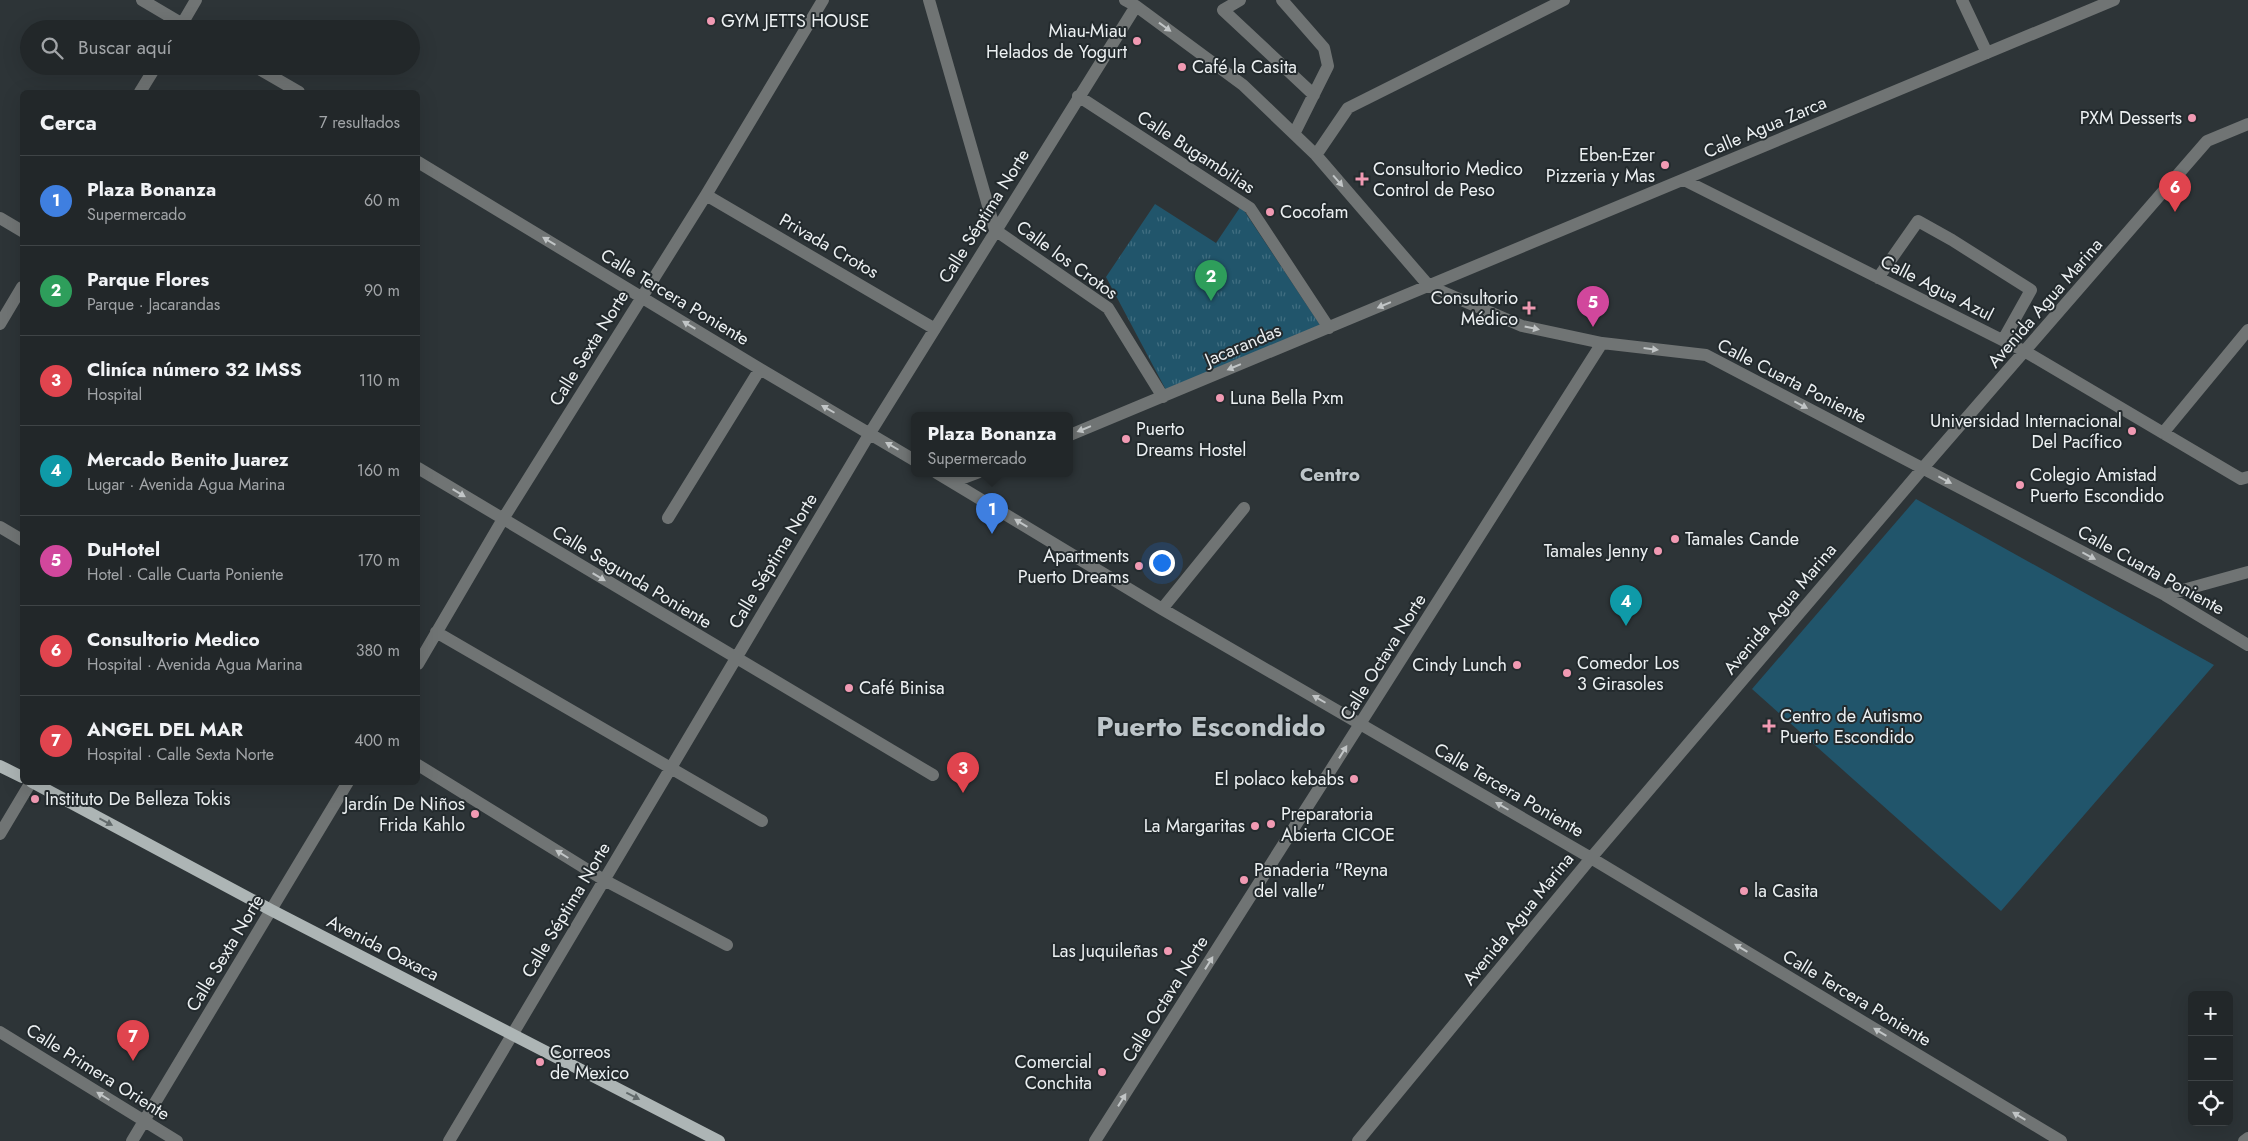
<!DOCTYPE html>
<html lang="es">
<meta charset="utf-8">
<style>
body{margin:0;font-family:Jost,sans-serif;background:#2a2f31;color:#f1f3f6}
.controls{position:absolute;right:15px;bottom:15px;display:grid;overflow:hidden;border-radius:8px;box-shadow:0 5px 20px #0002}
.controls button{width:45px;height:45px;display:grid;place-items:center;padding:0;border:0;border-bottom:1px solid #3f4446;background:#222729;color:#f1f3f6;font:25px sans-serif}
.you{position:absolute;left:1161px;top:562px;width:18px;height:18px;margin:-12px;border:4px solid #fff;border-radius:50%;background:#1a73e8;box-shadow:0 0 0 8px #1a73e833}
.badge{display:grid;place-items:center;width:32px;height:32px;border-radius:50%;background:#f19ab3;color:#fff;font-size:16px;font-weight:700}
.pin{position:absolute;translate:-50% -41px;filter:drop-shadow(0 1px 2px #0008)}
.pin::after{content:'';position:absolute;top:26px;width:18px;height:15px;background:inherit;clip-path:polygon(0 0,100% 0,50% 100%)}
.popup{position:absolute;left:911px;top:412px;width:162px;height:65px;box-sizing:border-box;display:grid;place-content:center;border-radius:8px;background:#222729;filter:drop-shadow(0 1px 4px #0005);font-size:16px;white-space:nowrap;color:#a2a5a8}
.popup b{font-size:19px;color:#f1f3f6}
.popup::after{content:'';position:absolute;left:50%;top:100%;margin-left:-10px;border:10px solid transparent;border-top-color:#222729}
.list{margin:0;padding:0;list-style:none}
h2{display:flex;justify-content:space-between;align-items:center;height:65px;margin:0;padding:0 20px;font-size:21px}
h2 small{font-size:16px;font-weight:400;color:#a2a5a8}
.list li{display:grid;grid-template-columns:32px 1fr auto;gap:15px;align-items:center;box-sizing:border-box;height:90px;padding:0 20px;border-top:1px solid #3f4446}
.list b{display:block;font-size:19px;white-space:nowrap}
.list p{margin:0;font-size:16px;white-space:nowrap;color:#a2a5a8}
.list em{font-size:16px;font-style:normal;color:#a2a5a8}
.icon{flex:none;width:28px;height:28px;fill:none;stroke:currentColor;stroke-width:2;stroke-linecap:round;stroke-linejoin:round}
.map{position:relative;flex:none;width:2248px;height:1141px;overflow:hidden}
.search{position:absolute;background:#222729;box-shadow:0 5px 20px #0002;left:20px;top:20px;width:400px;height:55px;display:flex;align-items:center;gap:12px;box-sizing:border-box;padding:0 18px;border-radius:28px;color:#a2a5a8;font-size:19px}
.panel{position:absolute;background:#222729;box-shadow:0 5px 20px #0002;left:20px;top:90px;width:400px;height:695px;border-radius:8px}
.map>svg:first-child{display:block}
</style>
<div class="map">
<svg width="2248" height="1141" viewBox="0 0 2248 1141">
<defs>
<pattern id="park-tufts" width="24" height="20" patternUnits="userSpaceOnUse" patternTransform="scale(1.25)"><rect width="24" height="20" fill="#21556b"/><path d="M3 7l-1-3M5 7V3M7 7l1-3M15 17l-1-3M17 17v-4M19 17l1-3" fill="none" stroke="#416e81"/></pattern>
</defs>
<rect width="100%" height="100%" fill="#2d3437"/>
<path fill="#21556b" d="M1916,499L2214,665L2001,911L1752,689Z"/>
<path fill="url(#park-tufts)" d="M1155,204L1216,243L1241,206L1320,325L1166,390L1106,277Z"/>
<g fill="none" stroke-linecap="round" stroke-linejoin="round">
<path stroke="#707474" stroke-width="12" d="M142,0L191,29
M929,0L995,230L1108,308L1163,397
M1125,0L1136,6L1243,85L1316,155L1429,286L1522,326L1602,343L1706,355L2165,595L2248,645
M1240,0L1223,10L1314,95
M1282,0L1324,48L1328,66L1294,134
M1962,0L1987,53
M179,29L196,0
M254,66L299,92
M140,92L156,66
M1078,96L1250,208L1329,328
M1316,155L1348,108L1564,0
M418,162L760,369L914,460
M1684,180L2026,352L2241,479L2248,477
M706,195L935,329
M0,218L22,231
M1878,278L1918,221L1952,240L2031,290L2003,340
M0,324L22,287
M2163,433L2248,330
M1070,435L2114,0
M418,468L933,775
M937,473L1162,609L1591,858L2061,1141
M953,482L977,473
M668,518L760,369
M0,527L22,540
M2165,595L2248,572
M1162,609L1244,508
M436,632L762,821
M418,664L503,519L706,195L823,0
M418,765L604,880L727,945
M0,834L31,782
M0,1032L177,1141
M132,1141L348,782
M449,1141L870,433L1136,6
M1095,1141L1602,343
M1358,1141L1591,858L1923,468L2207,141L2248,124
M2244,1141L2248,1138"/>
<path stroke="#adb5b5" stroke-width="12" d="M0,766L22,777
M32,782L271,910L719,1141"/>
</g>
<defs><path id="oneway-solid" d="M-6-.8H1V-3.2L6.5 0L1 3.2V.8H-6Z" transform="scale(1.25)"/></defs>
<g fill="#c1c5c6">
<use href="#oneway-solid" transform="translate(1165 27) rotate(36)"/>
<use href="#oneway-solid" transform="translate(1338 181) rotate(49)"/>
<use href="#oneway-solid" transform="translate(549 241) rotate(-149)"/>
<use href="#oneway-solid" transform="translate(1384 305) rotate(157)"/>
<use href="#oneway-solid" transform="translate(689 325) rotate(-149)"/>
<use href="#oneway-solid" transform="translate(1532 328) rotate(12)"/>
<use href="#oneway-solid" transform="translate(1651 349) rotate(7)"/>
<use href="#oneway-solid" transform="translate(1234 367) rotate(157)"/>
<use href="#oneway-solid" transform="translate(1801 405) rotate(28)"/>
<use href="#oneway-solid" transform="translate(828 409) rotate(-150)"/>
<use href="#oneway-solid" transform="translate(1084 429) rotate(158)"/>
<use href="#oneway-solid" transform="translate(892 446) rotate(-150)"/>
<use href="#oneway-solid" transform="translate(1945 480) rotate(28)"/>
<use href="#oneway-solid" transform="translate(459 493) rotate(31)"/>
<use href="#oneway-solid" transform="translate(1021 523) rotate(-149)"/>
<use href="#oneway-solid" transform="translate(2089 556) rotate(28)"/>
<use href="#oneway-solid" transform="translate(599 577) rotate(31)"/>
<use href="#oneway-solid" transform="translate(1319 699) rotate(-150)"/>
<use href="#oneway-solid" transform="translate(1343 752) rotate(-58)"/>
<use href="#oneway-solid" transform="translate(1502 806) rotate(-150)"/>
<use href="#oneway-solid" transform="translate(562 854) rotate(-148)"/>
<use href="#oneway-solid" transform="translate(1741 948) rotate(-149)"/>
<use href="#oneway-solid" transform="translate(1209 963) rotate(-58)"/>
<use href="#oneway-solid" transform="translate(1880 1032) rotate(-149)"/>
<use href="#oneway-solid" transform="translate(103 1096) rotate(-148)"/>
<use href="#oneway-solid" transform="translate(1122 1100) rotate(-58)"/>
<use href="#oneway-solid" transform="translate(2019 1116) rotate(-149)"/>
</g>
<g fill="#61696a">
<use href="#oneway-solid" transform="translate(106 822) rotate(28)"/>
<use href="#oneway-solid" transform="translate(633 1096) rotate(27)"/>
</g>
<g fill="#f19ab3" stroke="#232a2d" stroke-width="2">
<circle cx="711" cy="21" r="5"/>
<circle cx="1137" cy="41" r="5"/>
<circle cx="1182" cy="67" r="5"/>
<circle cx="2192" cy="118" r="5"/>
<circle cx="1665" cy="165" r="5"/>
<path d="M1359.5 171.5h5v5h5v5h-5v5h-5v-5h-5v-5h5z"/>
<circle cx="1270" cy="212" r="5"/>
<path d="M1526.5 300.5h5v5h5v5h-5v5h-5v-5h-5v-5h5z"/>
<circle cx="1220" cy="398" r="5"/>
<circle cx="2132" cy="431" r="5"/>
<circle cx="1126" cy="439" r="5"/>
<circle cx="2020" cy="485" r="5"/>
<circle cx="1675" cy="539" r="5"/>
<circle cx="1658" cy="551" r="5"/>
<circle cx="1139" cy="566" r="5"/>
<circle cx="1517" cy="665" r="5"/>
<circle cx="1567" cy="673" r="5"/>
<circle cx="849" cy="688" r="5"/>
<path d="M1766.5 718.5h5v5h5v5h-5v5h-5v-5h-5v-5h5z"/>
<circle cx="1354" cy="779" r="5"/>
<circle cx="35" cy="799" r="5"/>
<circle cx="475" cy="814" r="5"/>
<circle cx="1271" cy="824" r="5"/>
<circle cx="1255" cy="826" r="5"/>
<circle cx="1244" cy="880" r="5"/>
<circle cx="1744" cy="891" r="5"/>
<circle cx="1168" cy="951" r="5"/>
<circle cx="540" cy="1062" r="5"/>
<circle cx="1102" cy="1072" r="5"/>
</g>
<g text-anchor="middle" stroke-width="4" stroke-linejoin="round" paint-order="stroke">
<g font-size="18" fill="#ecf0f2" stroke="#232a2d" text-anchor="start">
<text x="721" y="27">GYM JETTS HOUSE</text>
<text x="1127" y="37" text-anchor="end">Miau-Miau<tspan x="1127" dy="21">Helados de Yogurt</tspan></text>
<text x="1192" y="73">Café la Casita</text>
<text x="2182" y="124" text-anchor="end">PXM Desserts</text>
<text x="1655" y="161" text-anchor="end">Eben-Ezer<tspan x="1655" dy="21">Pizzeria y Mas</tspan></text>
<text x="1373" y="175">Consultorio Medico<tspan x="1373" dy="21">Control de Peso</tspan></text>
<text x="1280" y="218">Cocofam</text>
<text x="1518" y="304" text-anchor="end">Consultorio<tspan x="1518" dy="21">Médico</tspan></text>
<text x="1230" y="404">Luna Bella Pxm</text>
<text x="2122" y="427" text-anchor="end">Universidad Internacional<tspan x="2122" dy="21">Del Pacífico</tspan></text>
<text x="1136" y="435">Puerto<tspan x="1136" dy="21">Dreams Hostel</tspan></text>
<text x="2030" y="481">Colegio Amistad<tspan x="2030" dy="21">Puerto Escondido</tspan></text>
<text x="1685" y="545">Tamales Cande</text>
<text x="1648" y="557" text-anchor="end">Tamales Jenny</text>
<text x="1129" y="562" text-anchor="end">Apartments<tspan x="1129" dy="21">Puerto Dreams</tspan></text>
<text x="1577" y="669">Comedor Los<tspan x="1577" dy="21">3 Girasoles</tspan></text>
<text x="1507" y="671" text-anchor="end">Cindy Lunch</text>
<text x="859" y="694">Café Binisa</text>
<text x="1780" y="722">Centro de Autismo<tspan x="1780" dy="21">Puerto Escondido</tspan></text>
<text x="1344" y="785" text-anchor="end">El polaco kebabs</text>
<text x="45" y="805">Instituto De Belleza Tokis</text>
<text x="465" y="810" text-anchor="end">Jardín De Niños<tspan x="465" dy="21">Frida Kahlo</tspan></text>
<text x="1281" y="820">Preparatoria<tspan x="1281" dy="21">Abierta CICOE</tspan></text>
<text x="1245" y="832" text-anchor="end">La Margaritas</text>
<text x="1254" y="876">Panaderia "Reyna<tspan x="1254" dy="21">del valle"</tspan></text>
<text x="1754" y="897">la Casita</text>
<text x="1158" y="957" text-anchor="end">Las Juquileñas</text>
<text x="550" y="1058">Correos<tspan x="550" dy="21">de Mexico</tspan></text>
<text x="1092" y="1068" text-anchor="end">Comercial<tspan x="1092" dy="21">Conchita</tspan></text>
</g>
<g font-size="18" fill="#ecf0f2" stroke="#232a2d">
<text transform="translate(1765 127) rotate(-23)" y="6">Calle Agua Zarca</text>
<text transform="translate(1196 152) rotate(33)" y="6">Calle Bugambilias</text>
<text transform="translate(984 216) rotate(-58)" y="6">Calle Séptima Norte</text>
<text transform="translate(829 246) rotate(30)" y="6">Privada Crotos</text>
<text transform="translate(1067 260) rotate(36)" y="6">Calle los Crotos</text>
<text transform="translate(1937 288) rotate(27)" y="6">Calle Agua Azul</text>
<text transform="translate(675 297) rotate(31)" y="6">Calle Tercera Poniente</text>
<text transform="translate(2045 303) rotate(-49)" y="6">Avenida Agua Marina</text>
<text transform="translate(1243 345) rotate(-23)" y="6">Jacarandas</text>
<text transform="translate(589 348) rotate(-58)" y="6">Calle Sexta Norte</text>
<text transform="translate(1792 381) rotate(27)" y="6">Calle Cuarta Poniente</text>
<text transform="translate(773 561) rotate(-59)" y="6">Calle Séptima Norte</text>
<text transform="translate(2151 570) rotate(29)" y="6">Calle Cuarta Poniente</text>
<text transform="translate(632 577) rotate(31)" y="6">Calle Segunda Poniente</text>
<text transform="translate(1780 609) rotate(-50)" y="6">Avenida Agua Marina</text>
<text transform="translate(1383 657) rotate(-58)" y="6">Calle Octava Norte</text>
<text transform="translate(1509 790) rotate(30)" y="6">Calle Tercera Poniente</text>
<text transform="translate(566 910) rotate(-59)" y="6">Calle Séptima Norte</text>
<text transform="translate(1518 919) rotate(-51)" y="6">Avenida Agua Marina</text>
<text transform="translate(383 948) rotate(27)" y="6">Avenida Oaxaca</text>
<text transform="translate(225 953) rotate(-59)" y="6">Calle Sexta Norte</text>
<text transform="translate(1857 998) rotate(31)" y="6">Calle Tercera Poniente</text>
<text transform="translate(1165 999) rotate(-58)" y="6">Calle Octava Norte</text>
<text transform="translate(98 1072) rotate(32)" y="6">Calle Primera Oriente</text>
</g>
<g font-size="19" font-weight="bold" fill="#bdc5c9" stroke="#232a2d">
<text x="1330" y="481">Centro</text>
</g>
<g font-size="28" font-weight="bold" fill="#bdc5c9" stroke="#232a2d">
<text x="1211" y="736">Puerto Escondido</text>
</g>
</g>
</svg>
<div class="controls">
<button>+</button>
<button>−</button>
<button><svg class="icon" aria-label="locate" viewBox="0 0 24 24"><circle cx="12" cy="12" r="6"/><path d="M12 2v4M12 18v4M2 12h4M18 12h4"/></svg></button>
</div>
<div class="you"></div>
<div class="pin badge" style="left:992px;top:534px;background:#3f7fe0">1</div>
<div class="popup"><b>Plaza Bonanza</b>Supermercado</div>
<div class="pin badge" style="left:1211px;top:301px;background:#2e9e5b">2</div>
<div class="pin badge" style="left:963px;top:793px;background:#e0444e">3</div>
<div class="pin badge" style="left:1626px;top:626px;background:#0f9aa8">4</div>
<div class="pin badge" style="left:1593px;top:327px;background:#d1479c">5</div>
<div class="pin badge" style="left:2175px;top:212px;background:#e0444e">6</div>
<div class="pin badge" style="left:133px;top:1061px;background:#e0444e">7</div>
<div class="search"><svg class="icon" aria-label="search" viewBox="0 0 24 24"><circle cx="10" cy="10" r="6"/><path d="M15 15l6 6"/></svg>Buscar aquí</div>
<section class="panel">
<h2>Cerca<small>7 resultados</small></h2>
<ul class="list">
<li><span class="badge" style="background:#3f7fe0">1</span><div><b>Plaza Bonanza</b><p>Supermercado</p></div><em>60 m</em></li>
<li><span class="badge" style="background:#2e9e5b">2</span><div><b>Parque Flores</b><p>Parque · Jacarandas</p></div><em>90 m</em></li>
<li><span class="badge" style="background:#e0444e">3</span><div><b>Cliníca número 32 IMSS</b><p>Hospital</p></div><em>110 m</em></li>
<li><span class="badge" style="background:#0f9aa8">4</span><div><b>Mercado Benito Juarez</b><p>Lugar · Avenida Agua Marina</p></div><em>160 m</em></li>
<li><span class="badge" style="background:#d1479c">5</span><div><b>DuHotel</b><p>Hotel · Calle Cuarta Poniente</p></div><em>170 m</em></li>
<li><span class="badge" style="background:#e0444e">6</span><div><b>Consultorio Medico</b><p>Hospital · Avenida Agua Marina</p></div><em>380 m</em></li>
<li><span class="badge" style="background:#e0444e">7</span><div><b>ANGEL DEL MAR</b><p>Hospital · Calle Sexta Norte</p></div><em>400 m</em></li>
</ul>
</section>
</div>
